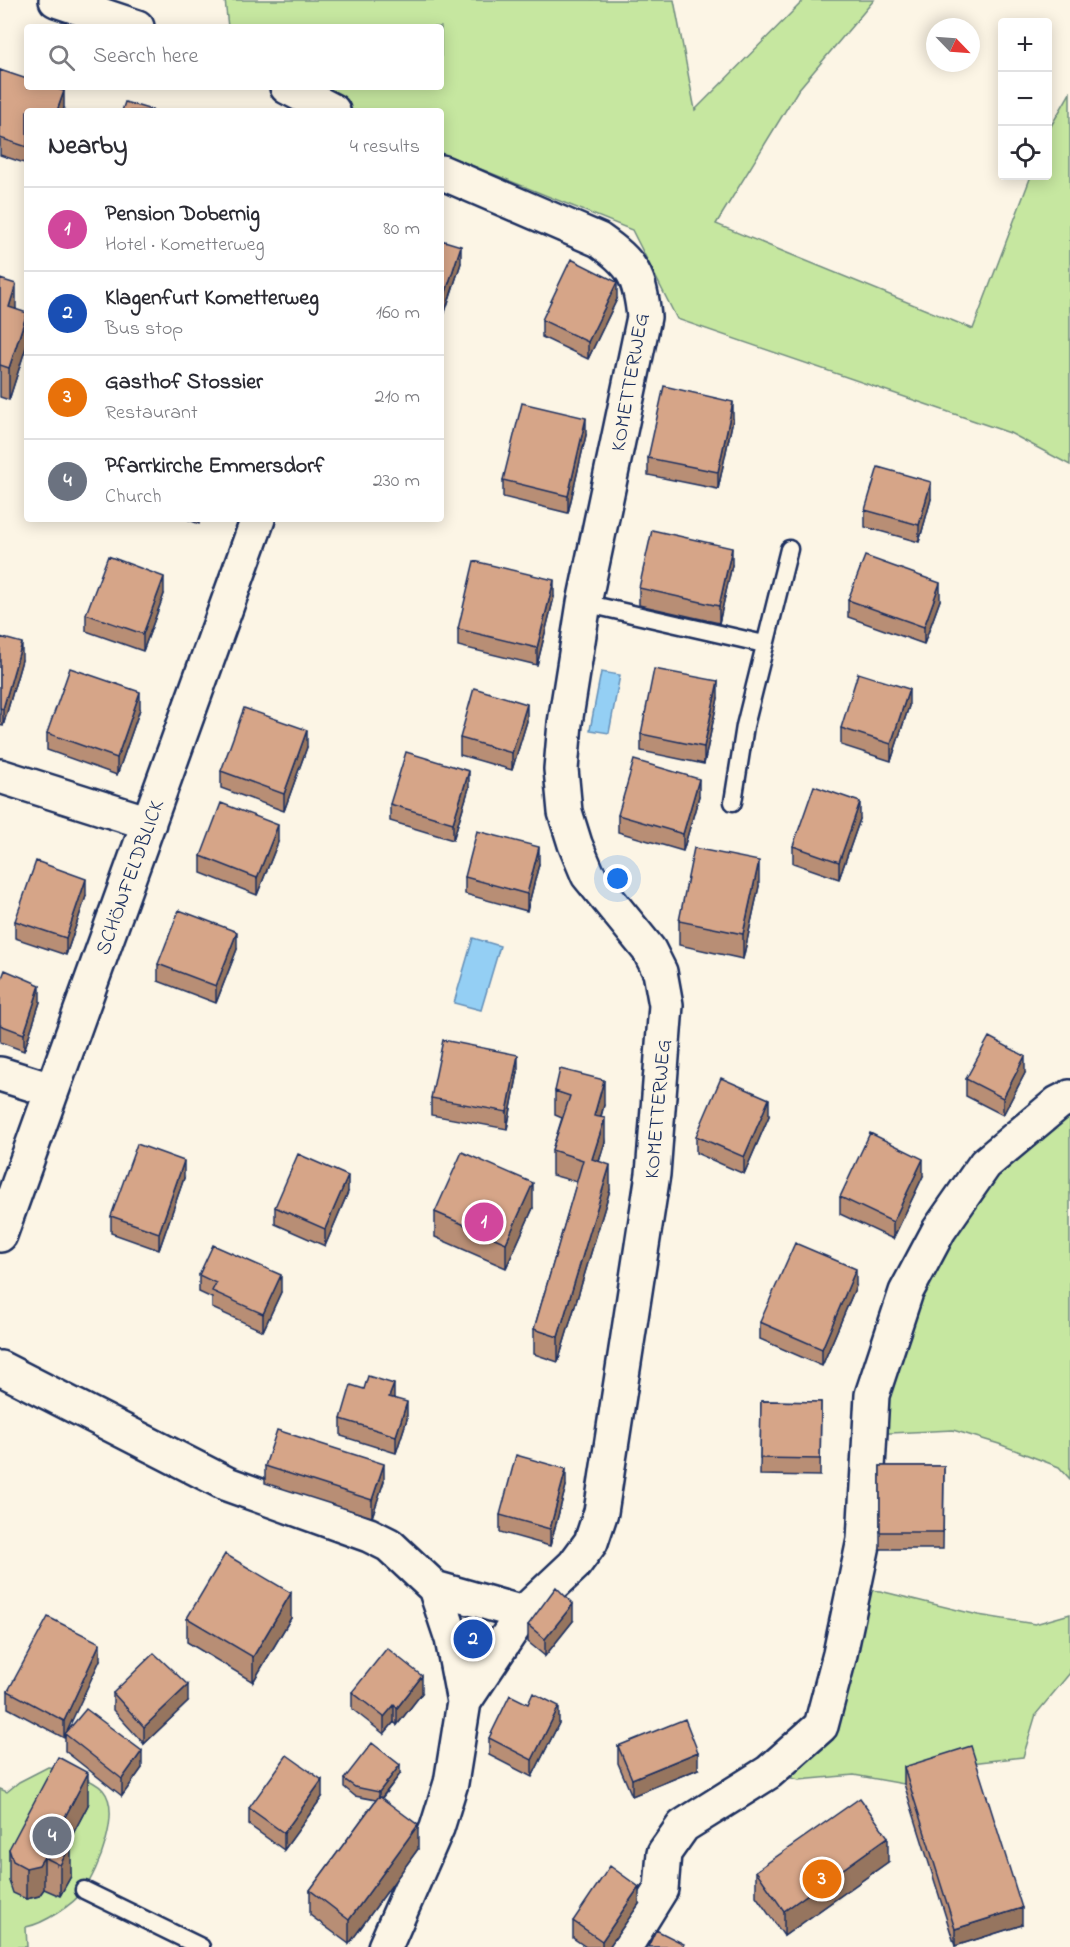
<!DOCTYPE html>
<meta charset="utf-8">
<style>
body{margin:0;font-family:"Indie Flower",sans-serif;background:#f7f7f7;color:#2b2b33}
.controls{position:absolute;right:18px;top:18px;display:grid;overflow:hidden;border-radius:6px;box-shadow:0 3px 15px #0003}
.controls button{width:54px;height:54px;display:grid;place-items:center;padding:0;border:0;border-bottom:2px solid #e1e1e2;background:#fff;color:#2b2b33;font:30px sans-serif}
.compass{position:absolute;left:926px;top:18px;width:54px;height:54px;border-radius:50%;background:#fff;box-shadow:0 3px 15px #0003;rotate:115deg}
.you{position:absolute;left:618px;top:879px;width:21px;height:21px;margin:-15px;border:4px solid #fff;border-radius:50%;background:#1a73e8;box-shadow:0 0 0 9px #1a73e833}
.badge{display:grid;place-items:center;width:39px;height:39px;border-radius:50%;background:#ea580c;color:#fff;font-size:20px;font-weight:700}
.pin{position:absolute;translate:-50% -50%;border:3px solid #fff;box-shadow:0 2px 6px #0006}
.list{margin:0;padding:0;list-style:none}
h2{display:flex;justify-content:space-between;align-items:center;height:78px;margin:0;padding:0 24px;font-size:26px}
h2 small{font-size:20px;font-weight:400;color:#7c7c81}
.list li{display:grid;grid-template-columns:39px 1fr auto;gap:18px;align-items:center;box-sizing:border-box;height:84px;padding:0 24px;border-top:2px solid #e1e1e2}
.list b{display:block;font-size:22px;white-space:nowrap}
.list p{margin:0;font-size:20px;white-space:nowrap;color:#7c7c81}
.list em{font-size:20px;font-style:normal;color:#7c7c81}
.icon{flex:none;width:33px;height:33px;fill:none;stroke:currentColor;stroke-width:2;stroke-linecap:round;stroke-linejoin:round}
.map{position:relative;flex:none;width:1070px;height:1947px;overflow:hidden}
.search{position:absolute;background:#fff;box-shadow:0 3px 15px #0003;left:24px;top:24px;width:420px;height:66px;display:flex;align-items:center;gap:15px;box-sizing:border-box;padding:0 21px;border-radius:6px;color:#7c7c81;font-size:22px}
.panel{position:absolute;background:#fff;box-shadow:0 3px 15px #0003;left:24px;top:108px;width:420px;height:414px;border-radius:6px}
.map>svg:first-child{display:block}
</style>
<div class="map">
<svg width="1070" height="1947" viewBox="0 0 1070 1947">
<rect width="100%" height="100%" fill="#fcf5e5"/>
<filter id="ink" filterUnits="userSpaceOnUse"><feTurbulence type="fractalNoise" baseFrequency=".0167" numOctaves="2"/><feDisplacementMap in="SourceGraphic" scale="12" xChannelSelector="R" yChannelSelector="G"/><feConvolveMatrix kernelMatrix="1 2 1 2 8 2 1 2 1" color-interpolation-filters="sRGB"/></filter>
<g filter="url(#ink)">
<path fill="#c6e7a0" stroke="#708b7f" stroke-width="1.5" d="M225,0H674L695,110L804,0H874L798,90L716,224L973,329L1031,176H1048V131L1070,93V465L1010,433L677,319L632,230L441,153V111H354L310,87H441V27H228Z
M1070,1099V1479L1059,1467L999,1444L953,1430L870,1434L881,1368L1002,1150Z
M853,1589L880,1591L978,1615L1035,1624L1070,1614V1673L1036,1714L1023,1757L971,1763L904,1784L854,1775L799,1780L769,1772L794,1750Z
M48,1767C60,1767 69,1771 79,1776C87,1779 97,1783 103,1790C122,1812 98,1870 84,1890C73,1905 43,1924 26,1927L27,1947H0V1789L7,1792L19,1782Z"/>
<path fill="#94cff4" stroke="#648fb8" stroke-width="1.5" d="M601,672L620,675L609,733L590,730Z
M473,938L500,946L481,1010L454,1003Z"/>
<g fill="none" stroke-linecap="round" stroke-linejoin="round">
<defs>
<path id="service" d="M584,603L764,644
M733,802L745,726L789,549
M84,1890L201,1947"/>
<path id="minor" d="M56,0L137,27
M287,87L333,111
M441,172L599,240C633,264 640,276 644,317L584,603L565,723L561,769L565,812L575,844L588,875L649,950L660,972L666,1005L653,1174L601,1512L591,1542L574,1565L523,1613L464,1702
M0,776L149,823
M0,1074L51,1090
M0,1235L258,519
M0,1368L227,1484L369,1535L389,1545L435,1588L452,1639L464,1702L451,1783L437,1828L385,1947
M435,1588L523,1613
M625,1947L661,1889L664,1853L683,1826L769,1772L821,1726L840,1654L864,1540L872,1395L906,1292L939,1230L985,1164L1058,1103L1070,1097"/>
</defs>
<use href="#service" stroke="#1b2f5e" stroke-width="21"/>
<use href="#minor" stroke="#1b2f5e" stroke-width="38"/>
<use href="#service" stroke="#fcf5e5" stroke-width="16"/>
<use href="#minor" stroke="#fcf5e5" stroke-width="33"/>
</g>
<path fill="#b88e75" stroke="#1b2f5e" stroke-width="1.5" d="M0,70L64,108L27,111V164L0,155Z
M441,240L461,263L443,318L441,317Z
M0,279L16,309L27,344L9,400L0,397Z
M617,299L588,359L542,337V320Z
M733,419L718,489L648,475V458Z
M586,435L568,513L503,497V480Z
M931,499L919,542L865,527V510Z
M187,519H200L199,524Z
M732,565L719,623L639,605V588Z
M164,594L143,651L86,631V614Z
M554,597L537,665L458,646V629Z
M848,600H940L924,644L848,617Z
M0,637L22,660L3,726L0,725Z
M718,698L704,764L641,751V734Z
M909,706L891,761L841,745V728Z
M140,709L117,775L47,750V733Z
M527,721L512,770L460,755V738Z
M307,747L284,811L221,788V771Z
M469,788L453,840L390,821V804Z
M699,796L683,851L618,832V815Z
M860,819L839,879L793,863V846Z
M278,842L257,895L201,873V856Z
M539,864L527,911L465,894V877Z
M759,886L743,959L679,945V921Z
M86,896L66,955L15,938V921Z
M237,949L216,1003L158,981V964Z
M0,983L40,1002L24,1051L0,1042Z
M518,1072L507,1129L431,1115V1098Z
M1025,1073L1003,1115L966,1096V1079Z
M555,1091L604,1105L601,1117L605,1142L599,1162L610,1190L558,1362L534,1354V1329L577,1182L552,1175V1150L562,1118L555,1115Z
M769,1116L744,1174L696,1153V1136Z
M923,1176L893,1239L840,1214V1197Z
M184,1178L159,1250L111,1233V1216Z
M348,1192L325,1246L275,1224V1207Z
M533,1208L506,1268L435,1237V1212Z
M199,1275L281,1292L263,1331L212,1308V1298L199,1292Z
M856,1286L822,1366L760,1339V1322Z
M364,1389L394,1398L407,1419L396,1453L341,1436V1419Z
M761,1401L821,1402L820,1476L760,1475Z
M265,1466L384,1481L372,1517L265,1483Z
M880,1466H944L943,1549H880Z
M566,1486L550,1546L500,1532V1515Z
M187,1618H291L253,1682L187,1642Z
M573,1621L545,1656L528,1642V1625Z
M100,1660L65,1734L142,1768L122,1796L65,1751V1735L64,1738L8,1708V1691Z
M352,1692L422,1693L397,1725L394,1722L384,1734L352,1709Z
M113,1693L188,1702L144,1744L113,1710Z
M528,1704L559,1723L532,1777L489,1755V1738Z
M618,1746L698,1769L632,1796L618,1763Z
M904,1767L1022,1925L955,1946L904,1784Z
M400,1774L382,1798L418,1849L349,1944L310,1915V1890L376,1800L355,1796L344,1787V1779Z
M322,1797L284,1850L249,1825V1808Z
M88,1805L68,1843L71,1876L60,1896L44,1889L39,1896L26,1899L13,1893L9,1881V1849Z
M888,1862L784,1936L756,1896V1871Z
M639,1904L609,1947H586L573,1938V1921Z"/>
<path fill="#96745f" stroke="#1b2f5e" stroke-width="1.5" d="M64,91V108L63,111H57Z
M461,246V263L443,318V301Z
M617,282V299L588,359V342Z
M16,284V316L9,307Z
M27,313V344L9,400V368Z
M733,402V419L718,489V472Z
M586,418V435L568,513V496Z
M931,482V499L919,542V525Z
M732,548V565L719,623V606Z
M164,577V594L143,651V634Z
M554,580V597L537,665V648Z
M940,583V600L924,644V627Z
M22,643V660L3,726V709Z
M718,681V698L704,764V747Z
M909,689V706L891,761V744Z
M140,692V709L117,775V758Z
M527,704V721L512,770V753Z
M307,730V747L284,811V794Z
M469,771V788L453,840V823Z
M699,779V796L683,851V834Z
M860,802V819L839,879V862Z
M278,825V842L257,895V878Z
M539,847V864L527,911V894Z
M759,861V886L743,959V934Z
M86,879V896L66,955V938Z
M237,932V949L216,1003V986Z
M40,985V1002L24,1051V1034Z
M518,1055V1072L507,1129V1112Z
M1025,1056V1073L1003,1115V1098Z
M604,1080V1105L594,1140V1116Z
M769,1099V1116L744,1174V1157Z
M605,1118V1142L592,1184V1159Z
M923,1159V1176L893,1239V1222Z
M184,1161V1178L159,1250V1233Z
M610,1165V1190L558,1362V1337Z
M348,1176V1192L325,1246V1229Z
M533,1183V1208L506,1268V1243Z
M856,1269V1286L822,1366V1349Z
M281,1275V1292L263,1331V1314Z
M394,1384V1401L389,1397Z
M407,1402V1419L396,1453V1436Z
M384,1464V1481L372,1517V1500Z
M566,1469V1486L550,1546V1529Z
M291,1593V1618L253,1682V1657Z
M573,1604V1621L545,1656V1639Z
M100,1643V1660L64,1738V1721Z
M422,1676V1693L397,1725V1708Z
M188,1685V1702L144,1744V1727Z
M394,1705V1722L384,1734V1717Z
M559,1706V1723L532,1777V1760Z
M142,1751V1768L122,1796V1779Z
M698,1752V1769L632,1796V1779Z
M400,1765V1774L379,1801V1792Z
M88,1773V1805L57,1864L55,1836Z
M322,1780V1797L284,1850V1833Z
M418,1825V1849L349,1944V1920Z
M888,1837V1862L784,1936V1911Z
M71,1844V1876L60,1896V1865Z
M44,1857V1889L39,1896L26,1899V1868Z
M639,1887V1904L609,1947H602V1941Z
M1022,1908V1925L955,1946V1929Z"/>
<path fill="#d6a588" stroke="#1b2f5e" stroke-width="1.5" d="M0,70L27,79V87H51L64,91L57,111H27V147L0,138Z
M125,102L155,111H122Z
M441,240L461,246L443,301L441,300Z
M571,259L617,282L588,342L542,320Z
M0,279L16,284L9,307L27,313L9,368L0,365Z
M664,386L733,402L718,472L648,458Z
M522,403L586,418L568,496L503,480Z
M878,467L931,482L919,525L865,510Z
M652,530L732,548L719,606L639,588Z
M108,556L164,577L143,634L86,614Z
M865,556L940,583L924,627L848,600Z
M474,561L554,580L537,648L458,629Z
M0,637L22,643L3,709L0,708Z
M70,668L140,692L117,758L47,733Z
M654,669L718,681L704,747L641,734Z
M858,673L909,689L891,744L841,728Z
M474,688L527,704L512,753L460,738Z
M244,708L307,730L284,794L221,771Z
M406,752L469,771L453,823L390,804Z
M634,760L699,779L683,834L618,815Z
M814,786L860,802L839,862L793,846Z
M221,803L278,825L257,878L201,856Z
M477,831L539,847L527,894L465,877Z
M694,848L759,861L743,934L679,921Z
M36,861L86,879L66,938L15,921Z
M179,910L237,932L216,986L158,964Z
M5,970L40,985L24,1034L0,1025V983Z
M989,1037L1025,1056L1003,1098L966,1079Z
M443,1040L518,1055L507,1112L431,1098Z
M560,1069L604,1080L594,1116L605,1118L592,1159L610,1165L558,1337L534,1329L583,1160L552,1150L570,1096L555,1091Z
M721,1078L769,1099L744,1157L696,1136Z
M870,1133L923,1159L893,1222L840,1197Z
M137,1144L184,1161L159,1233L111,1216Z
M462,1152L533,1183L506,1243L435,1212Z
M298,1154L348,1176L325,1229L275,1207Z
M795,1243L856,1269L822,1349L760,1322Z
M213,1245L281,1275L263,1314L212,1291L216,1283L199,1275Z
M368,1376L394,1384L389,1397L407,1402L396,1436L341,1419L351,1385L364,1389Z
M761,1401L821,1402L820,1459L760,1458Z
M277,1430L384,1464L372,1500L265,1466Z
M516,1455L566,1469L550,1529L500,1515Z
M880,1466H944L943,1532H880Z
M225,1554L291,1593L253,1657L187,1618Z
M556,1587L573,1604L545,1639L528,1625Z
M48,1617L100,1643L64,1721L8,1691Z
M387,1648L422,1676L397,1708L394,1705L384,1717L352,1692Z
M154,1653L188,1685L144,1727L113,1693Z
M533,1693L559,1706L532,1760L489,1738L510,1695L528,1704Z
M86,1709L142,1751L122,1779L65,1734Z
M685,1719L698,1752L632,1779L618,1746Z
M372,1743L400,1765L379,1792L355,1787L344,1779Z
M971,1746L1022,1908L955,1929L904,1767Z
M287,1755L322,1780L284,1833L249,1808Z
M58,1757L88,1773L55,1836L71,1844L60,1865L44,1857L39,1865L26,1868L13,1861L9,1849Z
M379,1796L418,1825L349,1920L310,1890Z
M860,1798L888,1837L784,1911L756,1871Z
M610,1866L639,1887L602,1941L573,1921Z
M656,1930L684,1944L682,1947H648Z"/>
</g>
<g text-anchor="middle" stroke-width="4.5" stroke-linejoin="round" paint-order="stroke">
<g font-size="21" fill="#1b2f5e" stroke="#fcf5e5">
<text transform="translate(629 382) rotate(-80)" y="7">KOMETTERWEG</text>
<text transform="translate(129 877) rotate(-70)" y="7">SCHÖNFELDBLICK</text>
<text transform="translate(657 1109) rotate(-85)" y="7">KOMETTERWEG</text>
</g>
</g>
</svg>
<div class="controls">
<button>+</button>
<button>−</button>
<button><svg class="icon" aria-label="locate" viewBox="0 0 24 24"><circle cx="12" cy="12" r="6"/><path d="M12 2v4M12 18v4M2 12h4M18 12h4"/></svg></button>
</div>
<svg class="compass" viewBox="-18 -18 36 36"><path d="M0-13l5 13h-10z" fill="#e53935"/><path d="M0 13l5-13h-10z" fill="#7c7c81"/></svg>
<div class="you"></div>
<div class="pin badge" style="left:484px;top:1222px;background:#d1479c">1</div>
<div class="pin badge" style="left:473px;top:1639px;background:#1a4fb4">2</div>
<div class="pin badge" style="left:822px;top:1879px;background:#e8710a">3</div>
<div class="pin badge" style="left:52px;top:1836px;background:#6b7280">4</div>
<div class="search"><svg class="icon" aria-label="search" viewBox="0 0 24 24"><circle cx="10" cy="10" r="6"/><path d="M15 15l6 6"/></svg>Search here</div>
<section class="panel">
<h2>Nearby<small>4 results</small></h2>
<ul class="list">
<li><span class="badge" style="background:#d1479c">1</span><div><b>Pension Dobernig</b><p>Hotel · Kometterweg</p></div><em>80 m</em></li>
<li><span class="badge" style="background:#1a4fb4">2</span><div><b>Klagenfurt Kometterweg</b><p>Bus stop</p></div><em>160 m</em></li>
<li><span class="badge" style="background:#e8710a">3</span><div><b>Gasthof Stossier</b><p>Restaurant</p></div><em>210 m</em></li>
<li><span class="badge" style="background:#6b7280">4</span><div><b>Pfarrkirche Emmersdorf</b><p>Church</p></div><em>230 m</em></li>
</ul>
</section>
</div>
